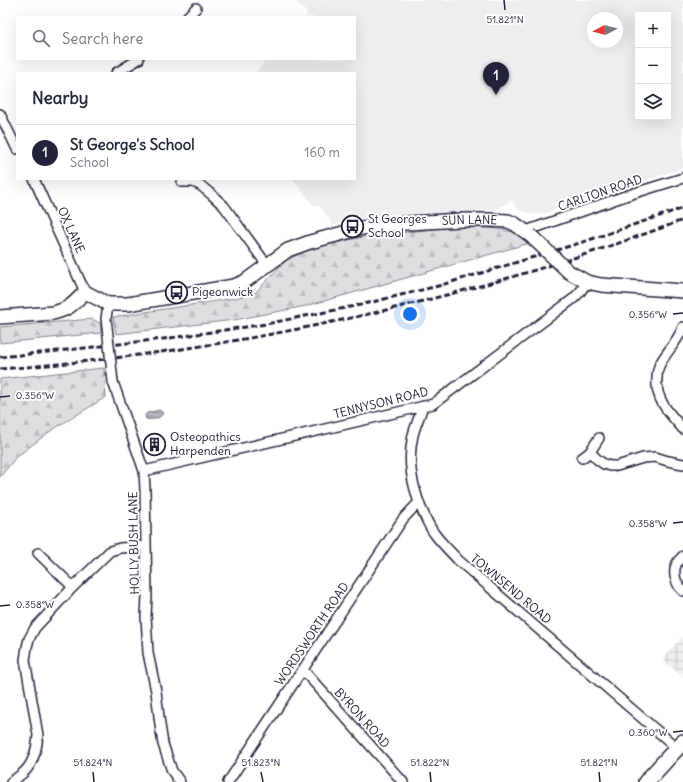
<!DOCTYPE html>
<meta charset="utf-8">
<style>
body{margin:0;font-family:Delius,sans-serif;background:#f6f6f7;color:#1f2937}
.controls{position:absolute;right:12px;top:12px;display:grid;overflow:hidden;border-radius:0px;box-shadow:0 4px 16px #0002}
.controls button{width:36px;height:36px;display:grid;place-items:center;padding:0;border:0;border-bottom:1px solid #e0e1e3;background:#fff;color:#1f2937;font:20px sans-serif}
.compass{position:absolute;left:587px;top:12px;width:36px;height:36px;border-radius:50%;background:#fff;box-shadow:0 4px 16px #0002;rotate:263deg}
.you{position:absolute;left:410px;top:314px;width:14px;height:14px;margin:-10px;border:3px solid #fff;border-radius:50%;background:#1a73e8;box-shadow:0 0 0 6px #1a73e833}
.badge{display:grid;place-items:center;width:26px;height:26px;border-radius:50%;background:#22223b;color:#fff;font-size:13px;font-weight:700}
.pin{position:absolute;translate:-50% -33px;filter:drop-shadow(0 1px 2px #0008)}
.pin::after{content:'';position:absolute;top:21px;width:14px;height:12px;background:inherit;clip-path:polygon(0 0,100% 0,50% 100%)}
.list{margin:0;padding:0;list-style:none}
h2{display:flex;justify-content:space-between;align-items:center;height:52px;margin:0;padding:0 16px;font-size:17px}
h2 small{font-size:13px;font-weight:400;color:#747a83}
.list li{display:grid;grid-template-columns:26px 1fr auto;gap:12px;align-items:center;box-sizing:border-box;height:56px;padding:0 16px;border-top:1px solid #e0e1e3}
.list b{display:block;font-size:15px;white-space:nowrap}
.list p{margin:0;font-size:13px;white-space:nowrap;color:#747a83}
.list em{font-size:13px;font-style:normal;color:#747a83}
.icon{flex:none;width:22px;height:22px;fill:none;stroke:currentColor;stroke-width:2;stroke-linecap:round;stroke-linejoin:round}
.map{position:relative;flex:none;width:683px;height:782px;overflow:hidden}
.search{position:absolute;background:#fff;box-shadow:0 4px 16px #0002;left:16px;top:16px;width:340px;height:44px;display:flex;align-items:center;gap:10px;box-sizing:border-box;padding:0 14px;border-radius:0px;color:#747a83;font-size:15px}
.panel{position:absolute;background:#fff;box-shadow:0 4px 16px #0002;left:16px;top:72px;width:340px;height:108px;border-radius:0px}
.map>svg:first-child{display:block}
</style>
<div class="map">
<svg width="683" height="782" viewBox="0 0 683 782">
<defs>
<pattern id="industrial-grid" width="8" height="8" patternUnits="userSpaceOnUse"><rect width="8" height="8" fill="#eeeef1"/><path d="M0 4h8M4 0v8" fill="none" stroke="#ccccd0"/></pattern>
<pattern id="forest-firs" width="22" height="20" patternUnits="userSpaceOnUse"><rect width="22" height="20" fill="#dfdfe2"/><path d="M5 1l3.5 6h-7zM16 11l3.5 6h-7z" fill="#bfbfc3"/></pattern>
<pattern id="water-rules" width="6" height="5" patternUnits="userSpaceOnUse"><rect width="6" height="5" fill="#b4b4bc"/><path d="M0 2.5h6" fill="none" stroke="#9a9aa2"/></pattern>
</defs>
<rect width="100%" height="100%" fill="#fff"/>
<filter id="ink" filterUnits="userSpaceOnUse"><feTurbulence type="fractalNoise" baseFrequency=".025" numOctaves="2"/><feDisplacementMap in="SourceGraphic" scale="8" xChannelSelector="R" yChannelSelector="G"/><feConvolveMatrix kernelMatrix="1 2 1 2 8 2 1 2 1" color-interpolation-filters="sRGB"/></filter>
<g filter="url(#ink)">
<path fill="#eeeef1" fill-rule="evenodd" d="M294,0H683V168L542,214H532L518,210L512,200L496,209L486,212L406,214L374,216L348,221L333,226L320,206L313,205L293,179H355V73H256L264,62L267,59H355V17H306L308,14ZM638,15H668V117H638ZM593,18H617V42H593Z"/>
<path fill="url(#industrial-grid)" d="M683,636V677L662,659Z"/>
<path fill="url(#forest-firs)" stroke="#80808e" d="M452,227C471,228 504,226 520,235C524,237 527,240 530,243L306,306L234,320L116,334L113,317L236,298L256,292L285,261L311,248L363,237Z
M92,319L100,323L101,333L0,343V327Z
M104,368L106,397L52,430L16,457L0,477V379Z"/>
<path fill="url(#water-rules)" stroke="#7a7a88" d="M159,410L162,412L163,414C160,418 151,421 146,419L145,415L147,413Z"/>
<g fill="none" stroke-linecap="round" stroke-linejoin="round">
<defs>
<path id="street" d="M187,17L196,8
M116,73L139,59
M0,114L17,149
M34,179L85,292
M182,182H193L200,185L212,195L224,206L267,265
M526,231L625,196L683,178
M107,327L106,319L108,304
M683,327C678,341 667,351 660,364C658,368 657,374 657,379C655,400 670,414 683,429
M113,382L144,471L145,490L147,595L146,616L148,653L156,691L160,725L163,744L172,771L180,782
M423,406C420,415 415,427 413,435C407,461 412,484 421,508C425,516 428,525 434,533C441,543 450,551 458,560L677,748
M599,438L590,452L598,460L604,464L610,466H617L643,458L655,457L668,461L683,464
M582,458L590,452
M144,471L433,404L573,299L580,292L587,282
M38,553L73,587
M683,556C681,558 678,561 677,563C672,572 676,585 683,591
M303,670L403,782
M11,782C15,779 20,776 24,772C34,763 37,748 38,735L25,660L27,647L29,639L35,628L73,587L110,551L120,548L146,546
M228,782L403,519L419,502"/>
<g id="secondary">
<path d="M569,272L587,282L601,285L683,291"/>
<path id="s1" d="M0,317L53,313C70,309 73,304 85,292L108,304H128L234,286L244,282L288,250L310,242L362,228L389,224L462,220H490L508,221L515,224L530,235"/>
</g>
<path id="primary" d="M646,782L677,748L683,742"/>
</defs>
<use href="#street" stroke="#22223b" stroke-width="12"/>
<use href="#secondary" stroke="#22223b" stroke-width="16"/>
<use href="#primary" stroke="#22223b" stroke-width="18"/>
<use href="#street" stroke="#fff" stroke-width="9"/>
<use href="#secondary" stroke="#fff" stroke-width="13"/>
<use href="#primary" stroke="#fff" stroke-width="15"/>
<path stroke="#22223b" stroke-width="3" stroke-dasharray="6 3" stroke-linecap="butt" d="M0,357L58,351L163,339L266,324L360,305L438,286L511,264L586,241L683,208
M0,369C233,352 464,302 683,220"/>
<defs>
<path id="street-bridge" d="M107,327L113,382"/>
<path id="secondary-bridge" d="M530,235L569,272"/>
</defs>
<use href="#street-bridge" stroke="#22223b" stroke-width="12" stroke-linecap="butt"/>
<use href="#secondary-bridge" stroke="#22223b" stroke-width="16" stroke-linecap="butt"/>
<use href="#street-bridge" stroke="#fff" stroke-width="9"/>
<use href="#secondary-bridge" stroke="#fff" stroke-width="13"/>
</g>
</g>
<path fill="none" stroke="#22223b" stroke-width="1.5" d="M504,0L505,10M673,314L683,313M0,397L10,396M673,523L683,522M0,606L10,605M673,732L683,731M93,772L94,782M261,772L263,782M430,772L431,782M599,772L600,782"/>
<defs>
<symbol id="bus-ring" viewBox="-11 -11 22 22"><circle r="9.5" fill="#fff" stroke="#22223b" stroke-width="1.5"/><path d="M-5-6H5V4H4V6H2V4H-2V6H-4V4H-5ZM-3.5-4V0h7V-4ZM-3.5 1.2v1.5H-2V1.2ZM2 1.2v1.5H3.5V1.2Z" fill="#22223b"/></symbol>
<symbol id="building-ring" viewBox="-11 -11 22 22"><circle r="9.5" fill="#fff" stroke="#22223b" stroke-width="1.5"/><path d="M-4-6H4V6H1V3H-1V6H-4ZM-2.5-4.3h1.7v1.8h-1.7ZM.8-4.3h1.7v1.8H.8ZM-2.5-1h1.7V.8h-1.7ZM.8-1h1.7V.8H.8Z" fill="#22223b"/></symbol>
</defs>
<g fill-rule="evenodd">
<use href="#bus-ring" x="340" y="214" width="25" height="25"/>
<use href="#bus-ring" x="164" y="280" width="25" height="25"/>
<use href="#building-ring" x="142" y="432" width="25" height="25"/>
</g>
<g text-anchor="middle" stroke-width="4" stroke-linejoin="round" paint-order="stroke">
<g font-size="12" fill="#22223b" stroke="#fff">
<text transform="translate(600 193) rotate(-19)" y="4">CARLTON ROAD</text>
<text dy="4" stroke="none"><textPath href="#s1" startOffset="496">SUN LANE</textPath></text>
<text transform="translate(71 230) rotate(66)" y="4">OX LANE</text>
<text transform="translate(381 403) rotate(-14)" y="4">TENNYSON ROAD</text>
<text transform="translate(134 543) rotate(-91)" y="4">HOLLY BUSH LANE</text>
<text transform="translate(511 589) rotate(40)" y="4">TOWNSEND ROAD</text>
<text transform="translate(312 634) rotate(-56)" y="4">WORDSWORTH ROAD</text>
<text transform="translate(362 718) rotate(48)" y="4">BYRON ROAD</text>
</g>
<g font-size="12" fill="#22223b" stroke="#fff" text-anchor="start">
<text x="368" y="223">St Georges<tspan x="368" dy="14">School</tspan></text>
<text x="192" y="296">Pigeonwick</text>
<text x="170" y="441">Osteopathics<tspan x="170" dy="14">Harpenden</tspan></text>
</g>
</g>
<g font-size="10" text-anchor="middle" fill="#22223b" stroke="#fff" stroke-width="4" stroke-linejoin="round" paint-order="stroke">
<text x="505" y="23">51.821°N</text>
<text x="648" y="318">0.356°W</text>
<text x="35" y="399">0.356°W</text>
<text x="648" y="527">0.358°W</text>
<text x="35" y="608">0.358°W</text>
<text x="648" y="736">0.360°W</text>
<text x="93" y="766">51.824°N</text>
<text x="261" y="766">51.823°N</text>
<text x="430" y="766">51.822°N</text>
<text x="599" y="766">51.821°N</text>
</g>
</svg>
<div class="controls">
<button>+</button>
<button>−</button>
<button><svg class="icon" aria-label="layers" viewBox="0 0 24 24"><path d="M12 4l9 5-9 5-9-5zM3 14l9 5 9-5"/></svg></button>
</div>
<svg class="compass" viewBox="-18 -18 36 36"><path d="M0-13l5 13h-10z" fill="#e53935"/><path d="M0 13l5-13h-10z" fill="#747a83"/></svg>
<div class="you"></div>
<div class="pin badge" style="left:496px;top:95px">1</div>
<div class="search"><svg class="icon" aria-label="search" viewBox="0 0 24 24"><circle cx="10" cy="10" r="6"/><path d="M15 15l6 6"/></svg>Search here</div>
<section class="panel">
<h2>Nearby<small></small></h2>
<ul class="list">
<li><span class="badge">1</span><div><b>St George's School</b><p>School</p></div><em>160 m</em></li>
</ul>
</section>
</div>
